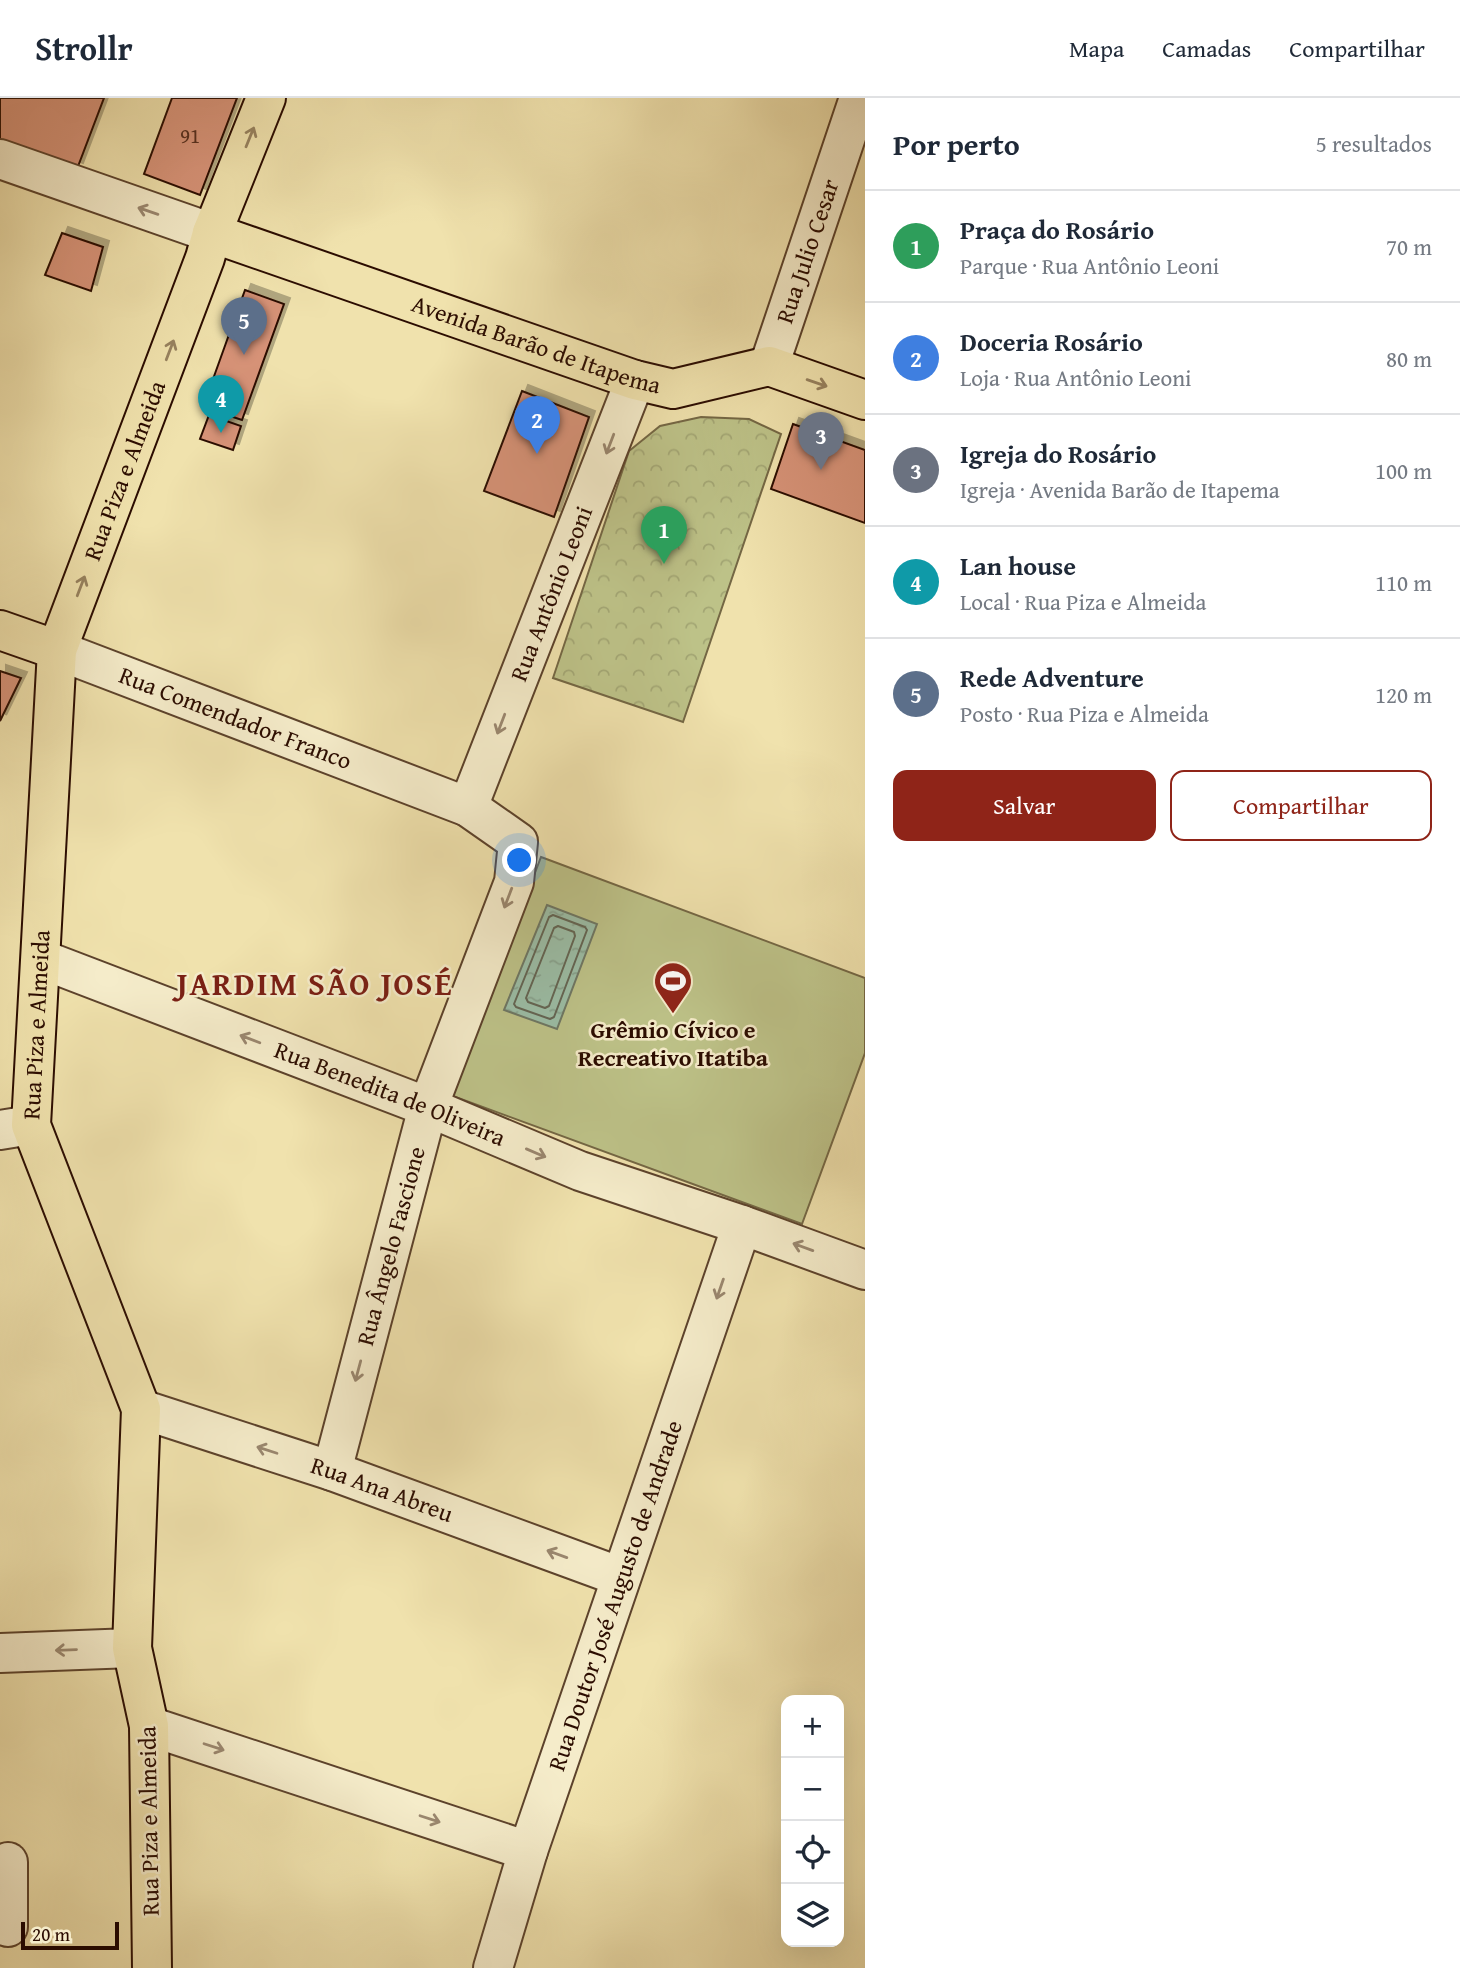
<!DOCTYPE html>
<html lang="pt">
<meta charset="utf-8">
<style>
body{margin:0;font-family:"Gentium Book Plus",serif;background:#f6f6f7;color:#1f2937}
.controls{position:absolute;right:21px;bottom:21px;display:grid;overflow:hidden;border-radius:14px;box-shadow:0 7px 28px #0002}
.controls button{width:63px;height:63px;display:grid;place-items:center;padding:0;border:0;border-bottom:2px solid #e0e1e3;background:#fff;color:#1f2937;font:35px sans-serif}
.scale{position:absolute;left:21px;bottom:18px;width:98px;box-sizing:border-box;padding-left:7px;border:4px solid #2b0c00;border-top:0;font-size:19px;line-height:24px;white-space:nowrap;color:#2b0c00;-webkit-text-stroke:5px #f5ecca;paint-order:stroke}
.you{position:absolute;left:520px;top:763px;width:24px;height:24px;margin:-18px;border:5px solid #fff;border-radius:50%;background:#1a73e8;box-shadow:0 0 0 10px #1a73e833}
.badge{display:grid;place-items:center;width:46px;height:46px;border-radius:50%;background:#8f2418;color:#fff;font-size:23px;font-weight:700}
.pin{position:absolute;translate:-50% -58px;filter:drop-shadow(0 2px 4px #0008)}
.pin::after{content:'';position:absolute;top:37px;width:24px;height:21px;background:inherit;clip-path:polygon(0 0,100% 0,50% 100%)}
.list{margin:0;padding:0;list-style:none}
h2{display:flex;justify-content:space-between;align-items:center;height:91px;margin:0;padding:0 28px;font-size:30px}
h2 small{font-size:23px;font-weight:400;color:#747a83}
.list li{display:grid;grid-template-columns:46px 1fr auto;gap:21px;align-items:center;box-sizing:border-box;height:112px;padding:0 28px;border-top:2px solid #e0e1e3}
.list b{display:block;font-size:26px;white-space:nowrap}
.list p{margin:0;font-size:23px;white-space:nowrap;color:#747a83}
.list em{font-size:23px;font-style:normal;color:#747a83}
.actions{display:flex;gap:14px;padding:21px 28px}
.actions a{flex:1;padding:16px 0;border:2px solid #8f2418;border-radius:14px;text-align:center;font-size:24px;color:#8f2418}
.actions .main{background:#8f2418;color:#fff}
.icon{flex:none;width:38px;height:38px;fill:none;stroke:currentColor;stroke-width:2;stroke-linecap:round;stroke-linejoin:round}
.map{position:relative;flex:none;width:865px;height:1870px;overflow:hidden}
header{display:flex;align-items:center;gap:42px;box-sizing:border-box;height:98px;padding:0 35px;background:#fff;border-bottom:2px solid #e0e1e3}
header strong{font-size:33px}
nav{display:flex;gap:38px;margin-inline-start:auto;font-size:24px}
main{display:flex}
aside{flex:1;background:#fff}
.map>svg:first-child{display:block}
</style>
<header>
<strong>Strollr</strong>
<nav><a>Mapa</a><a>Camadas</a><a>Compartilhar</a></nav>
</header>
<main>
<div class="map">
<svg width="865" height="1870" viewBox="0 0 865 1870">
<defs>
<pattern id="park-crowns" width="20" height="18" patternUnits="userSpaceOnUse" patternTransform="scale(1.75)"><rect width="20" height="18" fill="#bdc288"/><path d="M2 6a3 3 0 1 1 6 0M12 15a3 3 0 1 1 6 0" fill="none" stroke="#a3a674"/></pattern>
<pattern id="water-ripples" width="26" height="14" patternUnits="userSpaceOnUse" patternTransform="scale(1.75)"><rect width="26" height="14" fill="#9bbea7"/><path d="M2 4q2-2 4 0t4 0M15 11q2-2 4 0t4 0" fill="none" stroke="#86a28e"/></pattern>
<filter id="shadow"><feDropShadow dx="6" dy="-6" stdDeviation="0" flood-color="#0004"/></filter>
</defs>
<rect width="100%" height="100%" fill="#f0e2ad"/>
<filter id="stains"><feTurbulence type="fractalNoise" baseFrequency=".00286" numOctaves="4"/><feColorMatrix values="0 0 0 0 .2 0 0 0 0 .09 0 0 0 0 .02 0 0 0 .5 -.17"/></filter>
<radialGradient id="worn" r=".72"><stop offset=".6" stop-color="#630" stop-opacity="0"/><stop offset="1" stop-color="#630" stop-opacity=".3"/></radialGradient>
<path fill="url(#park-crowns)" stroke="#746744" stroke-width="2" d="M701,319L749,321L781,336L683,624L553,580L629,353L660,328Z"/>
<path fill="#bdc288" stroke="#746744" stroke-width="2" d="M541,759L865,880V955L802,1126L450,997Z"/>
<path fill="url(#water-ripples)" stroke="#6e7764" stroke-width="2" d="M547,807L597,826L557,931L504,912Z"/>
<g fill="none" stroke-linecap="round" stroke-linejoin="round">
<path stroke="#636554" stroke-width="2" d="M553,817L585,829L587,832L554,919L550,921L516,909L514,906L549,819Z
M558,828L574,834L575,838L549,908L545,910L528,904L526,900L554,830Z"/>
</g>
<path fill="#d69277" stroke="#2b0c00" stroke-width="2" filter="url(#shadow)" d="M0,0H104L77,71L0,45Z
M172,0H237L200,97L144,76Z
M62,135L103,149L91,193L45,177Z
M245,192L284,206L242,322L203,309Z
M522,293L589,319L554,419L484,393Z
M209,317L241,328L233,352L200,341Z
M793,326L865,352V425L771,391Z
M0,573L21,580L0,623Z"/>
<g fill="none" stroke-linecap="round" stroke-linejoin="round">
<defs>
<g id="minor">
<path d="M0,61L212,135"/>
<path id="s1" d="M769,268L859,0"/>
<path id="s2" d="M57,552L468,709L518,744L514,784L428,1009L332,1373"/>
<path id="s3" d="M468,709L635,282"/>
<path id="s4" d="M41,861L428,1009L580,1073L742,1127L865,1172"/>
<path d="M0,1032L31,1027"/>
<path id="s5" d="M141,1311L332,1373L621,1479"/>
<path d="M0,1555L132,1550"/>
<path d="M149,1628L528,1753"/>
<path d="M8,1829V1764"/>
<path id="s6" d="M493,1870L528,1753L742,1127"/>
</g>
<g id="major">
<path id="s7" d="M212,135L635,282L673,291L769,268L865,302"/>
<path d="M0,532L57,552"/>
<path id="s8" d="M152,1870L149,1628L132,1550L141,1311L31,1027L57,552L205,160L212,135L266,0"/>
</g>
</defs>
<use href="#minor" stroke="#5c422b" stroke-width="42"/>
<use href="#major" stroke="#2b0c00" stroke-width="42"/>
<use href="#minor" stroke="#f5ecca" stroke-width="38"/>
<use href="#major" stroke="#f0e2ad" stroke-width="38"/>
</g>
<defs><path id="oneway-shaft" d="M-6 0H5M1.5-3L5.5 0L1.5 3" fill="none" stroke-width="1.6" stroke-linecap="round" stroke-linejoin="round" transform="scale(1.75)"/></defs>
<g stroke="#97825f">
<use href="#oneway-shaft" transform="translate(250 39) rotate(-68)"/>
<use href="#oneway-shaft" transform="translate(170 252) rotate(-69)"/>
<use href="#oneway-shaft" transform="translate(817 285) rotate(19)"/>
<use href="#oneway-shaft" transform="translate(81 488) rotate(-69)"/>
</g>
<g stroke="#9a876f">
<use href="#oneway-shaft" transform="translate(148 113) rotate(-161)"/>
<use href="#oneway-shaft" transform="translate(610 346) rotate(111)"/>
<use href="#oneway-shaft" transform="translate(501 626) rotate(111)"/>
<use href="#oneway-shaft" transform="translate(508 800) rotate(111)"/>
<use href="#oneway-shaft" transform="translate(250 941) rotate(-159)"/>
<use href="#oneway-shaft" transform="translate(536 1055) rotate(23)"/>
<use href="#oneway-shaft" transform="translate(803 1149) rotate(-160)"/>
<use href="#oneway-shaft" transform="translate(720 1191) rotate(109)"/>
<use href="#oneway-shaft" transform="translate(358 1273) rotate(105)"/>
<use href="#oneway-shaft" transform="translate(267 1352) rotate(-162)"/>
<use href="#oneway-shaft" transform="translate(557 1456) rotate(-160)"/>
<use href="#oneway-shaft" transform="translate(66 1552) rotate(178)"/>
<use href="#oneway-shaft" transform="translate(214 1649) rotate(18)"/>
<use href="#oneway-shaft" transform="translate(430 1721) rotate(18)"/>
</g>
<defs>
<symbol id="stadium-pin" viewBox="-11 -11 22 30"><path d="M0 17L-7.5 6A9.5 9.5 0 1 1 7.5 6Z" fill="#8f2418" stroke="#f5ecca"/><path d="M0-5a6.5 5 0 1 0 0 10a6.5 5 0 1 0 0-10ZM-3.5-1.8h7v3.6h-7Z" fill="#fff"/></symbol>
</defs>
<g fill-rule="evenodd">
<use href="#stadium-pin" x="651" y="861" width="44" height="60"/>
</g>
<g text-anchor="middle" stroke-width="5" stroke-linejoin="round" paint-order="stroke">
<g font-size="21" fill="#562e1e">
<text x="190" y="45">91</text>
</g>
<g font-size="24" fill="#2b0c00" stroke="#f5ecca">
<text dy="8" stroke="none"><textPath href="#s1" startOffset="121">Rua Julio Cesar</textPath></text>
<text dy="8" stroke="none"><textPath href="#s7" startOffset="343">Avenida Barão de Itapema</textPath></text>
<text dy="8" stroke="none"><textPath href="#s8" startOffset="1533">Rua Piza e Almeida</textPath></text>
<text dy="8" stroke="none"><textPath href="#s3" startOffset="229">Rua Antônio Leoni</textPath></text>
<text dy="8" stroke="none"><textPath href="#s2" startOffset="191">Rua Comendador Franco</textPath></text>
<text dy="8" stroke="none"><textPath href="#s8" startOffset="966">Rua Piza e Almeida</textPath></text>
<text dy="8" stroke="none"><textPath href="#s4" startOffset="374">Rua Benedita de Oliveira</textPath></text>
<text transform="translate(391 1148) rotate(-75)" y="8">Rua Ângelo Fascione</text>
<text dy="8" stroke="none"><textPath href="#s5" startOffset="254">Rua Ana Abreu</textPath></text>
<text dy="8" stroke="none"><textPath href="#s6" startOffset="392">Rua Doutor José Augusto de Andrade</textPath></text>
<text transform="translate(149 1723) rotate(-91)" y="8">Rua Piza e Almeida</text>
</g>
<g font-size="24" font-weight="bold" fill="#2b0c00" stroke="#f5ecca">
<text x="673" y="940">Grêmio Cívico e<tspan x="673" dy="28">Recreativo Itatiba</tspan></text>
</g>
<g font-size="32" font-weight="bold" letter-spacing="2" fill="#7a1f14" stroke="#f5ecca">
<text x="315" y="897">JARDIM SÃO JOSÉ</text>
</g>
</g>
<rect width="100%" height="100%" filter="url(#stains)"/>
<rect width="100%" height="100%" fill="url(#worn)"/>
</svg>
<div class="controls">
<button>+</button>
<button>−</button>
<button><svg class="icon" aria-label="locate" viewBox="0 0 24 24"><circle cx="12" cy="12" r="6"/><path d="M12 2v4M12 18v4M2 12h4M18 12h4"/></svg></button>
<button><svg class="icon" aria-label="layers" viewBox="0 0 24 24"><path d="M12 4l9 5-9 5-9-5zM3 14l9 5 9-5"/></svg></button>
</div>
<div class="scale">20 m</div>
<div class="you"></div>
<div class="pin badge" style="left:664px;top:466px;background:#2e9e5b">1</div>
<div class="pin badge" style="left:537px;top:356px;background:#3f7fe0">2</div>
<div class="pin badge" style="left:821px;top:372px;background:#6b7280">3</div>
<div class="pin badge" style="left:221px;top:335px;background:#0f9aa8">4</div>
<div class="pin badge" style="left:244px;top:257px;background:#5c6f8a">5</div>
</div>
<aside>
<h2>Por perto<small>5 resultados</small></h2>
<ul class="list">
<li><span class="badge" style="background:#2e9e5b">1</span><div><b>Praça do Rosário</b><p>Parque · Rua Antônio Leoni</p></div><em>70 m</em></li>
<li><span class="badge" style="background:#3f7fe0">2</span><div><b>Doceria Rosário</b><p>Loja · Rua Antônio Leoni</p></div><em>80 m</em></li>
<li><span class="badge" style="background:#6b7280">3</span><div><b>Igreja do Rosário</b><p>Igreja · Avenida Barão de Itapema</p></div><em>100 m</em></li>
<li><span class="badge" style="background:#0f9aa8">4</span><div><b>Lan house</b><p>Local · Rua Piza e Almeida</p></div><em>110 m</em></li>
<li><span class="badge" style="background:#5c6f8a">5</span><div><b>Rede Adventure</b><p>Posto · Rua Piza e Almeida</p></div><em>120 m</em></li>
</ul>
<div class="actions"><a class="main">Salvar</a><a>Compartilhar</a></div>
</aside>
</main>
